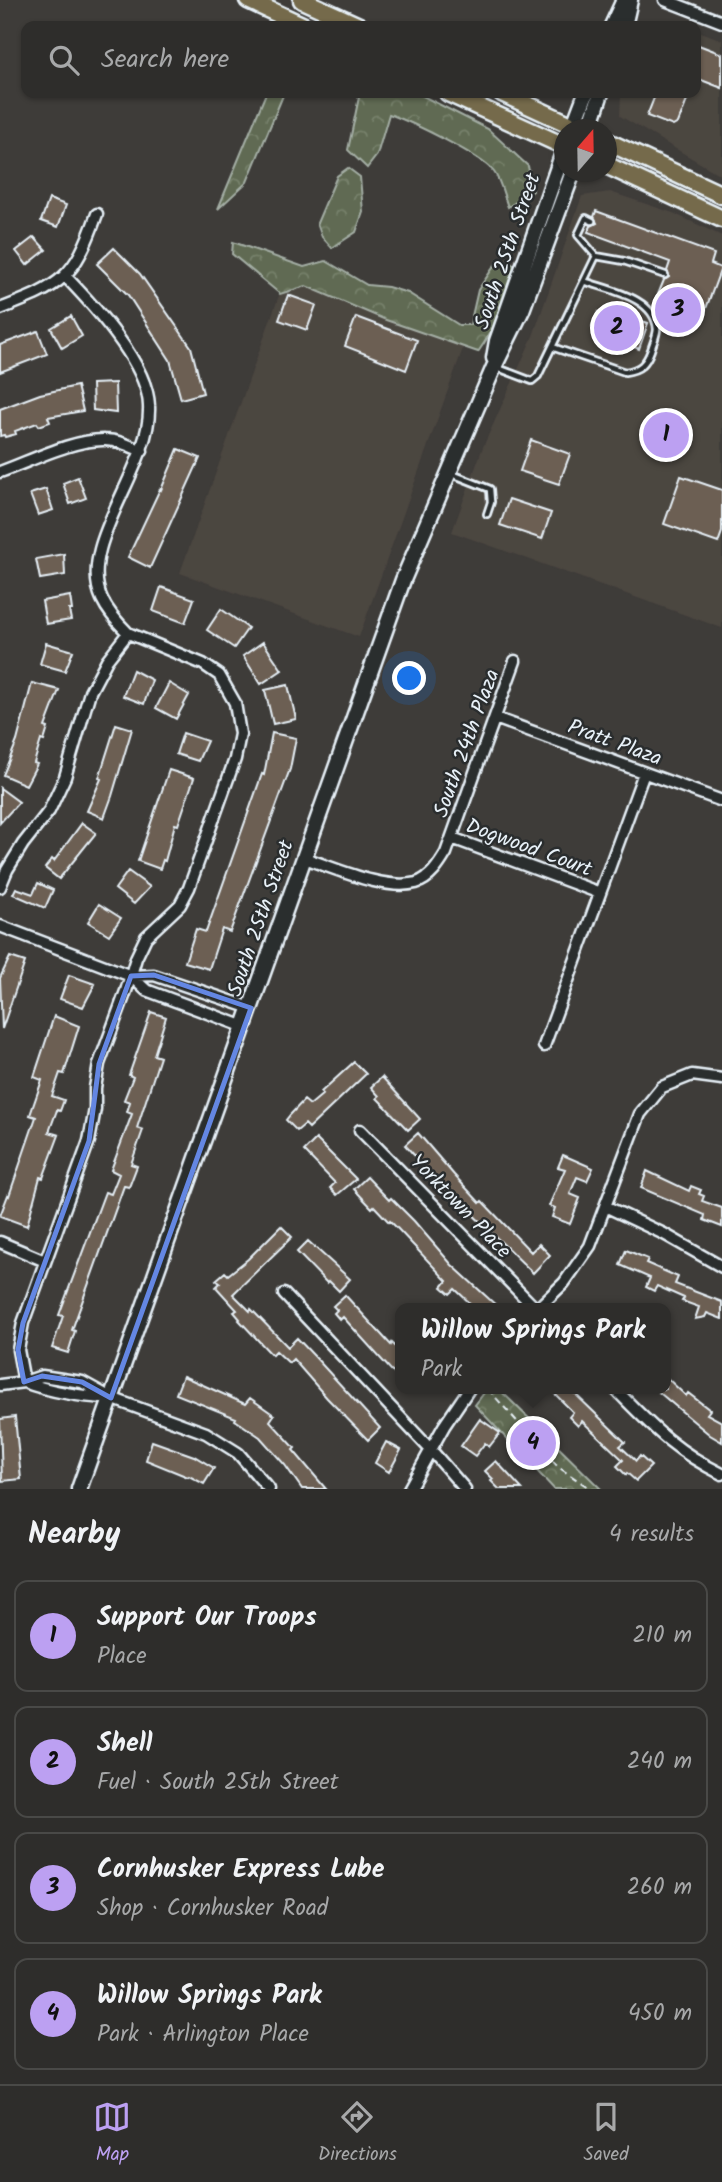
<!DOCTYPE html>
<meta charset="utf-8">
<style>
body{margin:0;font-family:Kalam,sans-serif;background:#3a3937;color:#f1f3f6}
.compass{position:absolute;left:554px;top:119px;width:63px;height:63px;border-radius:50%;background:#2e2d2b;box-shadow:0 2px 5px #0004;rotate:20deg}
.you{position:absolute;left:410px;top:679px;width:24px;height:24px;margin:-18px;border:5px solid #fff;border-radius:50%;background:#1a73e8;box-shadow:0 0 0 10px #1a73e833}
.badge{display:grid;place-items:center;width:46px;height:46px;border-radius:50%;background:#bca0f2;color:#111;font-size:23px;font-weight:700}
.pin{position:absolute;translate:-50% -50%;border:4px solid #fff;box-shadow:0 2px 7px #0006}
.popup{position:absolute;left:395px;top:1303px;width:276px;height:91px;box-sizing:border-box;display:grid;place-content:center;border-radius:14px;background:#2e2d2b;filter:drop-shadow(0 2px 5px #0005);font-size:23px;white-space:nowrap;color:#a7a8a9}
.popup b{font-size:26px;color:#f1f3f6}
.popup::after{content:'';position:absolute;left:50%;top:100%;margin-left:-14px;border:14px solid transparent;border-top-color:#2e2d2b}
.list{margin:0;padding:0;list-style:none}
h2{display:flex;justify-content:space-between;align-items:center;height:91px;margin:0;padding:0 28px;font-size:30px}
h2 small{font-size:23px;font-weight:400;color:#a7a8a9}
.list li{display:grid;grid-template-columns:46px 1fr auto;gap:21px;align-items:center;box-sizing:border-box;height:112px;margin:0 14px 14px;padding:0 14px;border:2px solid #494947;border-radius:14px}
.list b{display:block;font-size:26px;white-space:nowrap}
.list p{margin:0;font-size:23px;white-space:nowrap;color:#a7a8a9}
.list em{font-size:23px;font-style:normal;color:#a7a8a9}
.icon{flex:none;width:38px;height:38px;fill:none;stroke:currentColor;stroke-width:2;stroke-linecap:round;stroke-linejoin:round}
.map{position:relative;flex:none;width:722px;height:1489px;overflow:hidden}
.search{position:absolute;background:#2e2d2b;box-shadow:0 2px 5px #0004;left:21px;right:21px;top:21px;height:77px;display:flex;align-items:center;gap:18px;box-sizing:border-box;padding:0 24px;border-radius:14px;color:#a7a8a9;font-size:26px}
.sheet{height:595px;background:#2e2d2b}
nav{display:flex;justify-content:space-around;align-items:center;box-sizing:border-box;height:98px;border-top:2px solid #494947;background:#2e2d2b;font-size:19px;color:#a7a8a9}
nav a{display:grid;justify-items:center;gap:4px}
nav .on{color:#bca0f2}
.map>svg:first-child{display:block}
</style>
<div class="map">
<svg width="722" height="1489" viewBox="0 0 722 1489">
<defs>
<pattern id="forest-crowns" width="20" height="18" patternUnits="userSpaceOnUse" patternTransform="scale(1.75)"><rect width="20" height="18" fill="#606b52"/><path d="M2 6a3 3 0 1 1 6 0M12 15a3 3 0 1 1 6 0" fill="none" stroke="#77816c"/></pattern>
</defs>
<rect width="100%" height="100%" fill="#3e3c39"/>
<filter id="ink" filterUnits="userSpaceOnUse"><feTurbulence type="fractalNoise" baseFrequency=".0143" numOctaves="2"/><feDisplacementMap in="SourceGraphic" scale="14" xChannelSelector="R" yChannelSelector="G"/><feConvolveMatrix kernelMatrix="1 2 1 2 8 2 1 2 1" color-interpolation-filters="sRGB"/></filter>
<g filter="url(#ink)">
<path fill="#4c4640" d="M696,30L722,40V176L620,116L621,93H696Z
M610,192L673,213L722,236V628L452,532L483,447L533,336L582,196Z
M286,276L466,340L359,637L180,573Z"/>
<path fill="url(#forest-crowns)" stroke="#a4aea5" stroke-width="2" d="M266,93H284L247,182L218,209Z
M350,93H417L488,129L528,166L533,191L508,207C504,197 501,181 494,172C481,155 411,122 389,114L377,155L367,168L348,150L359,97Z
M348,168L360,177L363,212L356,232L332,248L322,237L317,223L337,176Z
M233,242L304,267L326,261L367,285L388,287L408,293L459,325H470L478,290L499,259L515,265C507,296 497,326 478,352L386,320L306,286L280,294L232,254Z
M487,1389H499L601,1489H554L475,1405Z"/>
<path fill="#6c5f52" stroke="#e8f1f8" stroke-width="2" d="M696,44L722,54V88L696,78Z
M656,93H690L678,123L673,126L647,116Z
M49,199L66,205L58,227L41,221Z
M596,211L714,254L711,264L721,268L704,314L694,310L687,330L668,322L675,303L657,297L664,280L669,277L667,271L670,262L588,232L591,226L597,223L594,217Z
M34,237L46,250L27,265L16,251Z
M114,248L140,274L191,347L203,393L181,399L170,360L128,295L97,264Z
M288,295L316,305L307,330L279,320Z
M598,312L622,321L624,315L648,323L639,349L616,340L617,337L592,327Z
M71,316L82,336L62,348L51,328Z
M356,317L417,340L406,370L345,346Z
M38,331L47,354L0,372V345Z
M115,383L116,413L93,410L92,384Z
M77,386L83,411L48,417L50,422L39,426L37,423L15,431L16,434L5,437L4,435L0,436V409L40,394Z
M531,440L570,454L559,484L520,471Z
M178,449L200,458L150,568L128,557L160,489L161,490Z
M681,476L722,490V532L718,543L664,524Z
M78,477L86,498L70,504L63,483Z
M46,489L53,510L38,515L30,494Z
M509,499L551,513L542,539L500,525Z
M64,554L65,575L40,579L36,559Z
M161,587L194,599L185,623L153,611Z
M70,596L72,610H69L71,620L46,624L42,601Z
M221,609L248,628L234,648L207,630Z
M263,642L282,670L261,684L243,656Z
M46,643L73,651L65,671L40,664Z
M133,670L152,680L144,704L123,696Z
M32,683L59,690L45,727L48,728L44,741L41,740L34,763L37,764L26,785L3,775L17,741Z
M169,683L189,695L176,719L156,708Z
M288,685L296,719L273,724L265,690Z
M116,724L132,729L112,796L104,818L87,811L101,779L99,778Z
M183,733L207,741L198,761L176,754Z
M272,733L296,738L290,769L230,932L222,929L209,969L185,962L196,929L206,932L262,774L264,775Z
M169,770L194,778L178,825L175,824L165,861L163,860L160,869L138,861Z
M0,788L19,802L0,823Z
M82,823L96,833L59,879L45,868L52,859L54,861Z
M128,871L150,887L134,904L115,889Z
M38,883L53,890L45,908L13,894L16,888L33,894Z
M99,904L121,918L109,935L88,922Z
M10,957L25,962L2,1029L0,978Z
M69,975L95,984L83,1007L60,999Z
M151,1012L166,1017L154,1055L160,1057L137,1128L143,1130L131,1164L137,1166L129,1187L124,1186L72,1330L75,1331L68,1353L52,1348L63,1316L59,1315L105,1192L111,1194L119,1174L111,1170L132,1114L127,1112L130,1102L124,1100L133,1077L129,1075Z
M54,1016L79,1026L64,1074L60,1073L52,1096L64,1100L60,1111L57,1110L49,1132L59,1135L43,1178L40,1177L27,1226L0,1216L8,1195L9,1196L36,1117L30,1115L42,1080L34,1077Z
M354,1062L366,1074L309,1128L305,1124L297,1131L286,1120L290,1115L304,1100L310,1105L323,1094L321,1092Z
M382,1077L420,1119L408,1130L377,1098L379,1096L371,1087Z
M418,1133L454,1175L480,1203L482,1201L531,1252L539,1244L550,1255L533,1273L465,1207L463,1209L405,1145Z
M316,1139L356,1179L337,1195L330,1188L335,1183L304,1151Z
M563,1155L593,1168L587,1181L577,1177L570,1194L580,1198L570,1224L552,1217L555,1208L549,1206L565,1169L558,1167Z
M647,1171L689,1191L691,1186L701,1190L699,1194L704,1196L702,1201L722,1208V1227L704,1220L705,1215L641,1188Z
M367,1177L389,1200L391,1198L414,1221L452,1265L499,1308H475L455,1289L450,1294L442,1287L447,1281L397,1228L390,1221L389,1222L374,1206L372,1208L354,1189Z
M281,1226L292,1237L233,1294L250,1311L251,1309L288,1347L297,1338L315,1357L380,1428L368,1440L327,1398L293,1359L289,1363L276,1351L272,1355L239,1320L240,1319L234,1312L237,1310L216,1287L220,1283L216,1280L225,1272L228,1275L248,1259Z
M308,1241L350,1279L339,1291L329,1281L327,1283L297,1252Z
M626,1250L648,1259L646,1263L678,1277L675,1284L722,1302V1319L707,1313L705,1317L695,1319L699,1307L682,1301L684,1298L657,1286L654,1291L646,1287L650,1278L620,1265Z
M345,1295L391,1345L392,1343L400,1351V1380L343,1317L340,1320L334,1313L337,1310L333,1306Z
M183,1376L245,1404L250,1398L274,1415L270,1421L295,1448L293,1450L326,1489H302L285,1465L260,1437L235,1420L236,1418L176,1394Z
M666,1377L686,1396L688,1393L710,1410L707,1414L722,1422V1442L710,1435L655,1389H666Z
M550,1389H570L625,1442L620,1446L636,1461L640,1456L651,1466L636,1481L627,1473L626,1475L617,1466L623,1460L582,1421L578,1426L569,1417L573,1412Z
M15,1417L21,1479L2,1481L0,1419Z
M480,1419L500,1433L489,1447L485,1443L475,1456L461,1446Z
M152,1441L194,1456L214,1468L204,1484L189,1476L188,1477L146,1460Z
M386,1442L401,1450L389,1472L375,1463Z
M496,1461L522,1489H499L491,1481L493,1479L485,1471Z"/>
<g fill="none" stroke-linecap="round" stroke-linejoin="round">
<defs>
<path id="lane" d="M592,221L586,218L578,235L596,256
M552,347L625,372C640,370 646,364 651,350C653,343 657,335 657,329C655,297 608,290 584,281
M498,368L532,381L538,376L596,256L624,261L665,275
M452,474L490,489L491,502L487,514"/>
<path id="street" d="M665,0L722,22
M0,309C62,285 74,279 97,214
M0,472C31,461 73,439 105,440C118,440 130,446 142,451
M495,718L722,801
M452,838L600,893
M304,858C335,868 384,891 416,883C430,879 439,865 446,853L515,661
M0,887L7,870L23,844L49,811L65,777L90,692L107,660L128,633C118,623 108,612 102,599C76,544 152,468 149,406C148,364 94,306 66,277
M0,926L131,976L146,990L245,1027
M131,976L154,975L251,1008
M544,1046L644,773
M360,1130L535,1308
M607,1207L664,1234L722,1267
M0,1242L45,1261
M284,1294L431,1450L465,1489
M538,1308L564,1283L590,1246L640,1114L662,1087L692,1075L722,1079
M24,1382L18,1350L23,1323L89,1141L95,1109V1088L99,1064L126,991L136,958L146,937L180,905L189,888L235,759L240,734L235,703L219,675L203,664L128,633
M24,1382C48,1391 82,1397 107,1398
M0,1385L24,1382L42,1376L82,1382L111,1398L206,1433L238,1453L269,1489
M615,1389C652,1426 673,1450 722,1474
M409,1489L444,1426L469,1389"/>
<path id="secondary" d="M612,26L624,0
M624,26L630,0
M572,130L586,93
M589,130L601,93
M494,358L497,341L564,150
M79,1489L403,580L494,367L522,310L573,172"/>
<path id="primary" d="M248,0L304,26
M302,0L359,26
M448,93L564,146
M502,93L582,130
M606,141L722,195
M606,165L722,219"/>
</defs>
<use href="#lane" stroke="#e8f1f8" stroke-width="10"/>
<use href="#street" stroke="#e8f1f8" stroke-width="15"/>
<use href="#secondary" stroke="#e8f1f8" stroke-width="19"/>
<use href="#primary" stroke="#e8f1f8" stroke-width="21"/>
<path stroke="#e8f1f8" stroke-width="2" stroke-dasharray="7 5" stroke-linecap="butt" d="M488,1389L558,1467L591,1489"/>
<use href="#lane" stroke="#2a2d2e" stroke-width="4.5"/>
<use href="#street" stroke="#2a2d2e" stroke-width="10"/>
<use href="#secondary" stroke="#2a2d2e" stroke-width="14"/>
<use href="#primary" stroke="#746b4b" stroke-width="16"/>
</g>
</g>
<path fill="none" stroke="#6487e3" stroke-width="5" stroke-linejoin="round" d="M154,975L251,1008L111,1398L82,1382L42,1376L24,1382L18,1350L23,1323L89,1141L99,1064L131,976Z"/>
<g text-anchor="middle" stroke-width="5" stroke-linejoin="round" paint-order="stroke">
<g font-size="21" fill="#e8f1f8" stroke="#2a2d2e">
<text transform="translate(507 251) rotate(-71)" y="7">South 25th Street</text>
<text transform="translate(615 742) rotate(20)" y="7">Pratt Plaza</text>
<text transform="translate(466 743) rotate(-70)" y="7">South 24th Plaza</text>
<text transform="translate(529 847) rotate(20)" y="7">Dogwood Court</text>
<text transform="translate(260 918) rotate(-71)" y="7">South 25th Street</text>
<text transform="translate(461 1206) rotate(46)" y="7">Yorktown Place</text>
</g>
</g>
</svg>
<svg class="compass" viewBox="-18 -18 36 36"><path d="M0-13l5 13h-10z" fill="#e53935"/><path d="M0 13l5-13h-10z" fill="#a7a8a9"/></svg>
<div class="you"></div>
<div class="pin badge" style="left:666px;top:435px">1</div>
<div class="pin badge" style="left:617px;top:328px">2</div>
<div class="pin badge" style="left:678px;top:310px">3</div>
<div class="pin badge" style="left:533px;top:1443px">4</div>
<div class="popup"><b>Willow Springs Park</b>Park</div>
<div class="search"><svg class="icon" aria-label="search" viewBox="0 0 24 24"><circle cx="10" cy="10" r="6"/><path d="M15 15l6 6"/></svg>Search here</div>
</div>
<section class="sheet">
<h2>Nearby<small>4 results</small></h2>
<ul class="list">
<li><span class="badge">1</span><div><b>Support Our Troops</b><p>Place</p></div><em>210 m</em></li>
<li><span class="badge">2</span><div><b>Shell</b><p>Fuel · South 25th Street</p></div><em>240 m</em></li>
<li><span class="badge">3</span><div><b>Cornhusker Express Lube</b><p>Shop · Cornhusker Road</p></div><em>260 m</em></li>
<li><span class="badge">4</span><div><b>Willow Springs Park</b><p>Park · Arlington Place</p></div><em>450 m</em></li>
</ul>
</section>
<nav>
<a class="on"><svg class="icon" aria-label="map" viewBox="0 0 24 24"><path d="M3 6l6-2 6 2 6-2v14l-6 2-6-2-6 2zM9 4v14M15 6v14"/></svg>Map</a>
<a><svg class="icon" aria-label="directions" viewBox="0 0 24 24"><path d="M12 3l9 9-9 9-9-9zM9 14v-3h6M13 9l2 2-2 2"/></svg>Directions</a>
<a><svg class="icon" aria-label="saved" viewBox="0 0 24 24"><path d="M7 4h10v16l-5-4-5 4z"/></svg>Saved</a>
</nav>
